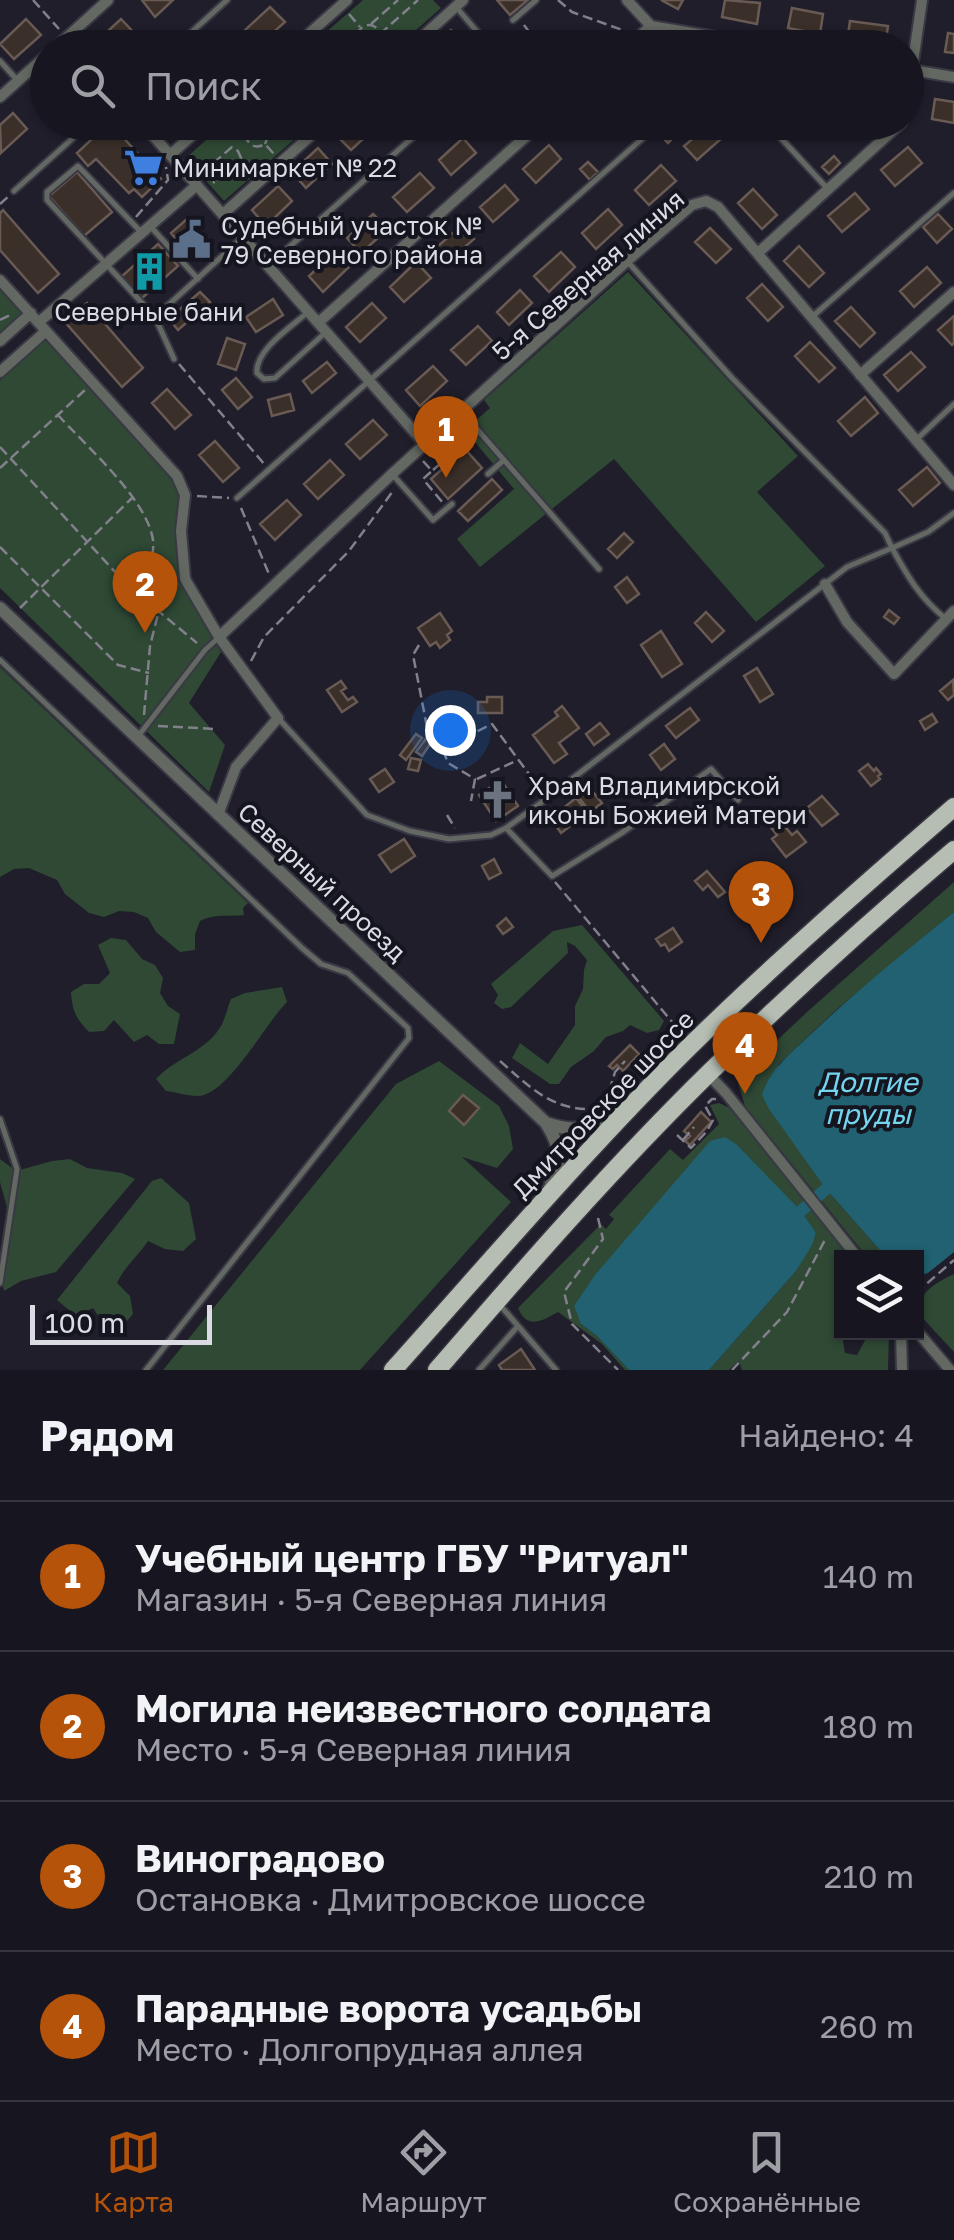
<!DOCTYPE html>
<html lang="ru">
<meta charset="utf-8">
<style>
body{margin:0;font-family:"Golos Text",sans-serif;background:#24232d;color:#f1f3f6}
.controls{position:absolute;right:30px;bottom:30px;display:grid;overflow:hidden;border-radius:0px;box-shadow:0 2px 8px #0004}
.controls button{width:90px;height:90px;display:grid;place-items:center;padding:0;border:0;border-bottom:2px solid #36353e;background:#171620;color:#f1f3f6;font:50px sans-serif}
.scale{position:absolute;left:30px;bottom:25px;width:182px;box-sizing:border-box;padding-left:10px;border:5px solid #dbdbe3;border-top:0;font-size:28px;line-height:35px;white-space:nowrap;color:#dbdbe3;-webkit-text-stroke:8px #151520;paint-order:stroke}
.you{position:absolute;left:450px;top:730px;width:35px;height:35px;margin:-25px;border:8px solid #fff;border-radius:50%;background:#1a73e8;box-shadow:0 0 0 15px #1a73e833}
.badge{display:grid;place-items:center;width:65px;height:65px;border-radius:50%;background:#b45309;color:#fff;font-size:32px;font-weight:700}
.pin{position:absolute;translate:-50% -82px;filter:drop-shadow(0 2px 5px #0008)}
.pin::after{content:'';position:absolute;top:52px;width:35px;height:30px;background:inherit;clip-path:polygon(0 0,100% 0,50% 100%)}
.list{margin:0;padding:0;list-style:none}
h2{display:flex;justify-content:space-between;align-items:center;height:130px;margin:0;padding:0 40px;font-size:42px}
h2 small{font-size:32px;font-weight:400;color:#9e9fa5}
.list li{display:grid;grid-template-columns:65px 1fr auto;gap:30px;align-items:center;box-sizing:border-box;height:150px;padding:0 40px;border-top:2px solid #36353e}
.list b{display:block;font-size:38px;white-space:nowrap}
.list p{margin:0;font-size:32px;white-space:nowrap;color:#9e9fa5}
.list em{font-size:32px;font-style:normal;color:#9e9fa5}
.icon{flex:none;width:55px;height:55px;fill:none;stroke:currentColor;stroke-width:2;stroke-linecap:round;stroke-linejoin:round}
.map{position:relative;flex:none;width:954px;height:1370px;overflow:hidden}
.search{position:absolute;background:#171620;box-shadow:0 2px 8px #0004;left:30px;right:30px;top:30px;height:110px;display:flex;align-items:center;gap:25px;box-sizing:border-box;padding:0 35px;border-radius:55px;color:#9e9fa5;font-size:38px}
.sheet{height:730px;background:#171620}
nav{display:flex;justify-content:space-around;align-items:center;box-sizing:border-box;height:140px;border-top:2px solid #36353e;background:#171620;font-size:28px;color:#9e9fa5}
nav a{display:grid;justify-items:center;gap:5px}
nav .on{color:#b45309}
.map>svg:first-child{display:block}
</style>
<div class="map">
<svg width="954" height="1370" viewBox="0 0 954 1370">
<rect width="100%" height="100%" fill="#1f1e2a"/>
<path fill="#2f4935" d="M363,0H433L441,8L397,47H309Z
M225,123V122L313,123L224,201L186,158Z
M628,272L798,456L757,492L825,566L756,622L614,459L480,567L457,539L514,489L465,430L490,408L484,400Z
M0,285L25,312L0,333Z
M48,337L172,476L180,498L176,532L180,582L221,652L189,703L225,745L209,792L0,588V380Z
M0,667L248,903L243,908L244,915C226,917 216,913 200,921L195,934V950L180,952L156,932L148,918L134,912L119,911L104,917L89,913L65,894L57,880L29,868L14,869L0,877Z
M954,882V912L835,1011L778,1065L826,1189L886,1257H867L745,1106L738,1083L754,1062L807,1012Z
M582,925L664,1021L659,1030L647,1033L630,1025L623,1031L606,1037L594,1051L571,1067L559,1084H550L512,1058L520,1043L548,1064L575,1025V1006L583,989L584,970L587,960L575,946L567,942L568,953L511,1007L502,1009L494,1003L498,995L491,984L553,931Z
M111,938L126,940L142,959L155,965L163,978L160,993L168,1006L180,1014L174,1044H159L147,1035L134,1042L114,1020L104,1031L89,1032C76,1019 72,1010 71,992L84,984H99L110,973L98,945Z
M282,987L287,1002C266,1022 227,1097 197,1096C187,1096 176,1092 166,1091L156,1079C174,1059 204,1052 219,1029C225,1021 227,1008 231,999L245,993Z
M439,1061L499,1106L509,1126L513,1149L497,1168L462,1157L511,1202L360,1370H163L396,1084Z
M719,1103L732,1109L850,1257L842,1258L841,1329L845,1353L857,1355L869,1333H889L888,1370H742L739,1361L729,1370H709L796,1271L816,1234L801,1211L581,1324L597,1336L629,1370H625L602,1344L558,1312C542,1321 527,1330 518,1308L601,1224L606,1229L614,1219L609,1215L670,1149L683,1160L719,1124L710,1105Z
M0,1159L16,1171L52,1161L70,1159L87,1168L122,1173L135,1179L56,1272L21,1281L4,1291L0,1274L10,1237V1219L0,1182Z
M161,1178L189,1203L196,1239L183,1251L165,1249L148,1241C138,1256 125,1266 117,1283L130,1296L133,1314L121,1328L103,1323L93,1308L76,1316L57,1300L152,1181Z
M954,1274V1352L917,1312C919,1292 937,1282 954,1274Z"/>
<path fill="#216171" d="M954,912V1252L928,1273L917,1276L916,1258L886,1257L826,1189L769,1109L762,1095C770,1069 791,1053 810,1035C856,991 905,952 954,912Z
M725,1137L736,1144L801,1211L816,1233L812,1245L796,1271L709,1370H629L597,1336L581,1324L574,1306L595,1275L710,1141Z"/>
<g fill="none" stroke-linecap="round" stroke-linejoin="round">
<path stroke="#216171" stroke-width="12" d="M801,1211L826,1189"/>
</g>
<path fill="#3b2f29" stroke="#695b54" stroke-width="2.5" d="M142,0H173L155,17Z
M497,0H528L510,15Z
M661,0H683L678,9Z
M725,0L760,3L757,24L722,17Z
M270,7L285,22L258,46L244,31Z
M792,8L823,14L820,34L788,28Z
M26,19L41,35L14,59L0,44Z
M121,19L136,35L122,48H99L95,43Z
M850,21L888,26L885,47L847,41Z
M451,30L465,45L463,48H432Z
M948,33L954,34V53L945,52Z
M48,84V112L34,97Z
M935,99L954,102V123L932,119Z
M13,113L27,129L1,153L0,125Z
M98,122H109L161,179L142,197L134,189L129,193L96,159L88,166L77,153L91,140L86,134Z
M350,122H374L377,126L351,150L336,135Z
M482,122H511L495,137Z
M576,122H603L587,137Z
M668,123L673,127L667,133L672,139L668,143L658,133Z
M710,124L722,138L697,160L684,146Z
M463,138L476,153L451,175L439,160Z
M549,145L561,159L536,183L523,169Z
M908,147L922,163L895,186L881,170Z
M318,148L332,164L306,188L292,172Z
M834,156L840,163L829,174L822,167Z
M588,162L598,172L590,180L580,169Z
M661,165L676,181L649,205L635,190Z
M77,172L112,212L84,236L49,196Z
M420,173L434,188L407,212L393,197Z
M505,185L518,200L493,222L480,207Z
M278,186L292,201L266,226L252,210Z
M753,189L777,215L762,229L738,203Z
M855,193L869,209L842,232L828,216Z
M608,209L622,225L596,249L582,233Z
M3,210L59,274L38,293L0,250V213Z
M373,214L388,229L361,253L347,238Z
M938,214L952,229L937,243L923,227Z
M187,219L210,246L195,260L171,233Z
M462,225L474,239L449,261L437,247Z
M710,228L731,249L716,263L695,242Z
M158,244L178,266L141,299L121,277Z
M799,246L824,273L809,287L784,261Z
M335,252L349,267L323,292L309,276Z
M561,252L575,267L549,292L534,276Z
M416,262L431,278L404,302L390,287Z
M927,267L941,283L914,307L900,291Z
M762,284L783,307L768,321L747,298Z
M520,290L532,303L509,325L497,312Z
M200,292L210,302L178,330L169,319Z
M273,299L283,315L256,332L246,317Z
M87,303L143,368L122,387L65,322Z
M372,303L386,318L360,342L346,327Z
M851,307L875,333L860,347L835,321Z
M954,316V343L952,345L938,330Z
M478,326L492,341L466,365L451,350Z
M227,338L245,344L236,370L218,364Z
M810,342L835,368L819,382L795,356Z
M911,352L925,367L898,391L884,375Z
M327,362L336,373L312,393L303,381Z
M433,366L447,381L420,406L406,390Z
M236,378L252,397L238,409L222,390Z
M167,389L191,415L175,429L152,403Z
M290,394L294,410L272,416L268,400Z
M865,397L878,413L851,436L838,421Z
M373,420L387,435L360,459L346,444Z
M215,441L239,468L223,482L199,455Z
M465,449L482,468L448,499L431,479Z
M330,460L344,475L318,499L304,484Z
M927,467L940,483L913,506L899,490Z
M492,479L502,490L468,521L458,511Z
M287,500L301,515L275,540L260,524Z
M624,533L633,542L617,558L608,549Z
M627,577L639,594L627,603L615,587Z
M889,610L899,618L894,624L884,617Z
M706,612L724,631L712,642L695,623Z
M440,613L452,631L447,635L450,640L440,648L436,642L430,646L418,628Z
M661,631L682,664L662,677L641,645Z
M757,668L773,694L760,702L744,676Z
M953,680L954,695L948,700L940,691Z
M341,681L346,688L341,691L348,700L353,697L357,702L342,712L327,690Z
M487,697H502V713H478V702H487Z
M562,706L579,728L559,743L567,754L554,763L533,735L558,716L555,712Z
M690,708L699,720L676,738L666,726Z
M932,714L937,722L925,730L920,721Z
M600,723L609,734L594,745L586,734Z
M416,734L422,738L406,760L400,755Z
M428,736L433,740L422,756L416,752Z
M664,744L675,759L661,770L650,755Z
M411,758L421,760L418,771L408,769Z
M868,764L874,771L876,768L881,774L878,776L880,779L871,786L859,771Z
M385,769L394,782L379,792L370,779Z
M501,780L518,806L496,821L479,795Z
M588,786L602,803L590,812L577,795Z
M822,796L838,814L822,826L807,808Z
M576,798L584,808L578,813L581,818L561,833L554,823L561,817L557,813Z
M778,818L792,835L797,831L806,842L786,857L772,839L777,835L769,825Z
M404,839L415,856L391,872L379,855Z
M494,859L501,873L489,879L482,866Z
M707,871L725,892L718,897L708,885L703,890L695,881Z
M506,918L513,927L503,934L497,926Z
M673,928L682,942L669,951L665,944L661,946L656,939Z
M630,1045L639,1054L623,1071L617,1065L613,1069L609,1066Z
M463,1095L479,1108L464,1125L449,1111Z
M701,1112L711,1122L690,1145L685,1141L690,1136L684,1131Z
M521,1349L535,1370H502L499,1365Z"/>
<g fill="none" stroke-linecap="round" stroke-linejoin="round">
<defs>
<path id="service" d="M457,8L491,48
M513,20L536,0
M174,48L227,0
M0,61L18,81
M780,137L826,187
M14,191L91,122
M150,226L198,279
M142,233L78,166L47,192V200L155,317
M270,264L430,122
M308,312C291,327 255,350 257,373L264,379L275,378L326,332
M813,316L954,193
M174,359L155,317L241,239
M463,413L599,569
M918,438L954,404
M392,474L433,520L452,504
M488,474L504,460
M237,498L661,122
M946,619C920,598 908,577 892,548L928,532L954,513
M0,660L302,948L321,964L348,973L408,1028L409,1038L146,1370
M278,718L367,815L410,831L449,839L491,835L506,828L542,802L847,567L892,548L885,533L732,378L627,261
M139,735L205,650L217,639
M506,828L552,876L623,832L711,769L738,800
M0,1119L17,1169L0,1283
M499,1304L556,1370
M479,1370L518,1326"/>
<path id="minor" d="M627,0L651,26L782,48
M55,48L108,0
M293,48L347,0
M410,48L463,0
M626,48L651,26
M906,69L954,77
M0,97L48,54
M906,110L922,0
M141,122L425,444
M170,155L207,122
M223,214L326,122
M758,253L902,122
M0,280L177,476L185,495L181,531L185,579L219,637L278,718L236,767L218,815
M39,322L197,185
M318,323L542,122
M0,341L31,313
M0,372L46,331
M860,375L954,292
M825,584L847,622L894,674L954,611
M219,637L392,474L627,261L692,205L706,201L718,207L954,485
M708,1074L726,1093L858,1258
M916,1330L950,1370
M901,1332L902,1370"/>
<path id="tertiary" d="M0,608L546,1123C579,1135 594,1126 622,1110
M546,1123C564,1152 561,1160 549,1190"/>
<path id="trunk" d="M393,1370C491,1261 586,1149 690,1046C775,963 864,885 954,807
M437,1370C525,1268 614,1166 711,1071C789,995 870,921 954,850"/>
</defs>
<use href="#service" stroke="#393844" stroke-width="9"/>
<use href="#minor" stroke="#393844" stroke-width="14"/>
<use href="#tertiary" stroke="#393844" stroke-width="16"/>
<use href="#trunk" stroke="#393844" stroke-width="21"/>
<path stroke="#82818b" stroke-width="2.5" stroke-dasharray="10 5" stroke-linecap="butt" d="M33,0L59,29
M558,0L572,12L628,32
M349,14L360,27
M371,24L398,0
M524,25L541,48
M358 36a11 11 0 1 1 22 0a11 11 0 1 1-22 0Z
M380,34L418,0
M794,44L811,48
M344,48L358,35
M758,122L774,134
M270,132L281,122
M265,144L269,134L267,127L256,123L249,126L246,137C249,146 256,149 265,144L274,154
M202,173L232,147L238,151L241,158L213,183
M0,204L10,195
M136,217L168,180L166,167
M0,320L12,314
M179,364L265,465
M58,415C86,446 147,499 153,540C154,548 152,557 151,564L130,585
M0,447L128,586L197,643
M423,461L432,471L423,479L443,503
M0,468L85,390
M433,470L454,452L445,441
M197,496L229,498
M241,508L269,574
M0,547L118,665L149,673
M20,608L132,498
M419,645L413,655L427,727L443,748L492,724L543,793
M251,661L264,637L349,551L393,491
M144,715L150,646L158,614
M158,726L215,729
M443,750L448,763L475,779L471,801
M477,779L518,760
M447,815L455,828
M555,882L678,1029L610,1102
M500,1061C531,1088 552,1111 596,1109
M605,1105L615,1072L625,1061
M677,1135L691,1148L707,1131L713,1120L705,1106L712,1099H717
M683,1140L694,1127
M598,1218L603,1239L564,1292L572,1324L618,1370
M916,1293L954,1260
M732,1370L787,1312L826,1238"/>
<use href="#service" stroke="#636862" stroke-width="5"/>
<use href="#minor" stroke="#636862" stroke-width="10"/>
<use href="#tertiary" stroke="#636862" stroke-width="12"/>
<use href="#trunk" stroke="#b6beb3" stroke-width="18"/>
</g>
<defs>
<symbol id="supermarket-bare" viewBox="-9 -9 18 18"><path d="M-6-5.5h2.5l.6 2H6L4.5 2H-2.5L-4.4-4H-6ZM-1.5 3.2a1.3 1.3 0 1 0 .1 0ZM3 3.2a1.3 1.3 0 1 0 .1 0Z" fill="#3f7fe0" stroke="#151520" stroke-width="2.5" paint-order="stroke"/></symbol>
<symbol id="civic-bare" viewBox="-9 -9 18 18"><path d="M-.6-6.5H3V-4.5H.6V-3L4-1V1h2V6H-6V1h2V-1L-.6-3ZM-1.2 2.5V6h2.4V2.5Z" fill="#5c6f8a" stroke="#151520" stroke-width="2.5" paint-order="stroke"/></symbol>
<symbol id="building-bare" viewBox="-9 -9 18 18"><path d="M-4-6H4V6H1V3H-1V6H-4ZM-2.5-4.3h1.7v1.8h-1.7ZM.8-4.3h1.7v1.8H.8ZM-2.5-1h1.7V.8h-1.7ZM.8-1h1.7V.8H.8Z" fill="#0f9aa8" stroke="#151520" stroke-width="2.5" paint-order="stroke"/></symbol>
<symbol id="church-bare" viewBox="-9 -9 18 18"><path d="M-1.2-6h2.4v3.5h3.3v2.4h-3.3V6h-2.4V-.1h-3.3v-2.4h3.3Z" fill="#6b7280" stroke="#151520" stroke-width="2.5" paint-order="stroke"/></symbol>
</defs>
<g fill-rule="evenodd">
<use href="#supermarket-bare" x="116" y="140" width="55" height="55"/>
<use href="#civic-bare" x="164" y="212" width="55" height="55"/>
<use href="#building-bare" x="122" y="244" width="55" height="55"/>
<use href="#church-bare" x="470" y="772" width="55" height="55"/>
</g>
<g text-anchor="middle" stroke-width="8" stroke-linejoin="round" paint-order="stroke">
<g font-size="25" fill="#dbdbe3" stroke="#151520" text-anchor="start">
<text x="173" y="177">Минимаркет № 22</text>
<text x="221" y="235">Судебный участок №<tspan x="221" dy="29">79 Северного района</tspan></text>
<text x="149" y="321" text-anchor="middle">Северные бани</text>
<text x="528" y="795">Храм Владимирской<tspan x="528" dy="29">иконы Божией Матери</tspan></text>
</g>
<g font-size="25" fill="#dbdbe3" stroke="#151520">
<text transform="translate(588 275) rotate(-41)" y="9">5-я Северная линия</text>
<text transform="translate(322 882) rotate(43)" y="9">Северный проезд</text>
<text transform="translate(603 1104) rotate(-46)" y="9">Дмитровское шоссе</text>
</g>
<g font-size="28" font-style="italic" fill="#74d5ef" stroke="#151520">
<text x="868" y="1092">Долгие<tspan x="868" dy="32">пруды</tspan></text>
</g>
</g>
</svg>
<div class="controls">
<button><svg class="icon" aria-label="layers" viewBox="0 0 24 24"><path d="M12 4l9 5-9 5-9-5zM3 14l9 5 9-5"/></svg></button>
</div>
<div class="scale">100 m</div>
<div class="you"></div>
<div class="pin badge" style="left:446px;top:478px">1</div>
<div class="pin badge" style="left:145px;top:633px">2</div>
<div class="pin badge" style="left:761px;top:943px">3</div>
<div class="pin badge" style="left:745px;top:1094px">4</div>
<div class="search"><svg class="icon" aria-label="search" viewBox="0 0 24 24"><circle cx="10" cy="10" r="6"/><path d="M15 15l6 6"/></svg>Поиск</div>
</div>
<section class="sheet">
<h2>Рядом<small>Найдено: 4</small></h2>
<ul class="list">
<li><span class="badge">1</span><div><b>Учебный центр ГБУ &quot;Ритуал&quot;</b><p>Магазин · 5-я Северная линия</p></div><em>140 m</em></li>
<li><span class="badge">2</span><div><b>Могила неизвестного солдата</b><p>Место · 5-я Северная линия</p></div><em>180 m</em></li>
<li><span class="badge">3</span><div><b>Виноградово</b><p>Остановка · Дмитровское шоссе</p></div><em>210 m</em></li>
<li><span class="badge">4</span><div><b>Парадные ворота усадьбы</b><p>Место · Долгопрудная аллея</p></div><em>260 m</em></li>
</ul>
</section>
<nav>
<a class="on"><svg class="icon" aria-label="map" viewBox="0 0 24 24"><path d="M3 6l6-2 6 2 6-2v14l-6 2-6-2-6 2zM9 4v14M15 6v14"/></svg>Карта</a>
<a><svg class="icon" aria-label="directions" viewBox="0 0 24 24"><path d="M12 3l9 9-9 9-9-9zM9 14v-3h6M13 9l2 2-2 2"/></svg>Маршрут</a>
<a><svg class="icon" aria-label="saved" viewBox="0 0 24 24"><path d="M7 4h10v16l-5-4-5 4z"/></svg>Сохранённые</a>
</nav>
